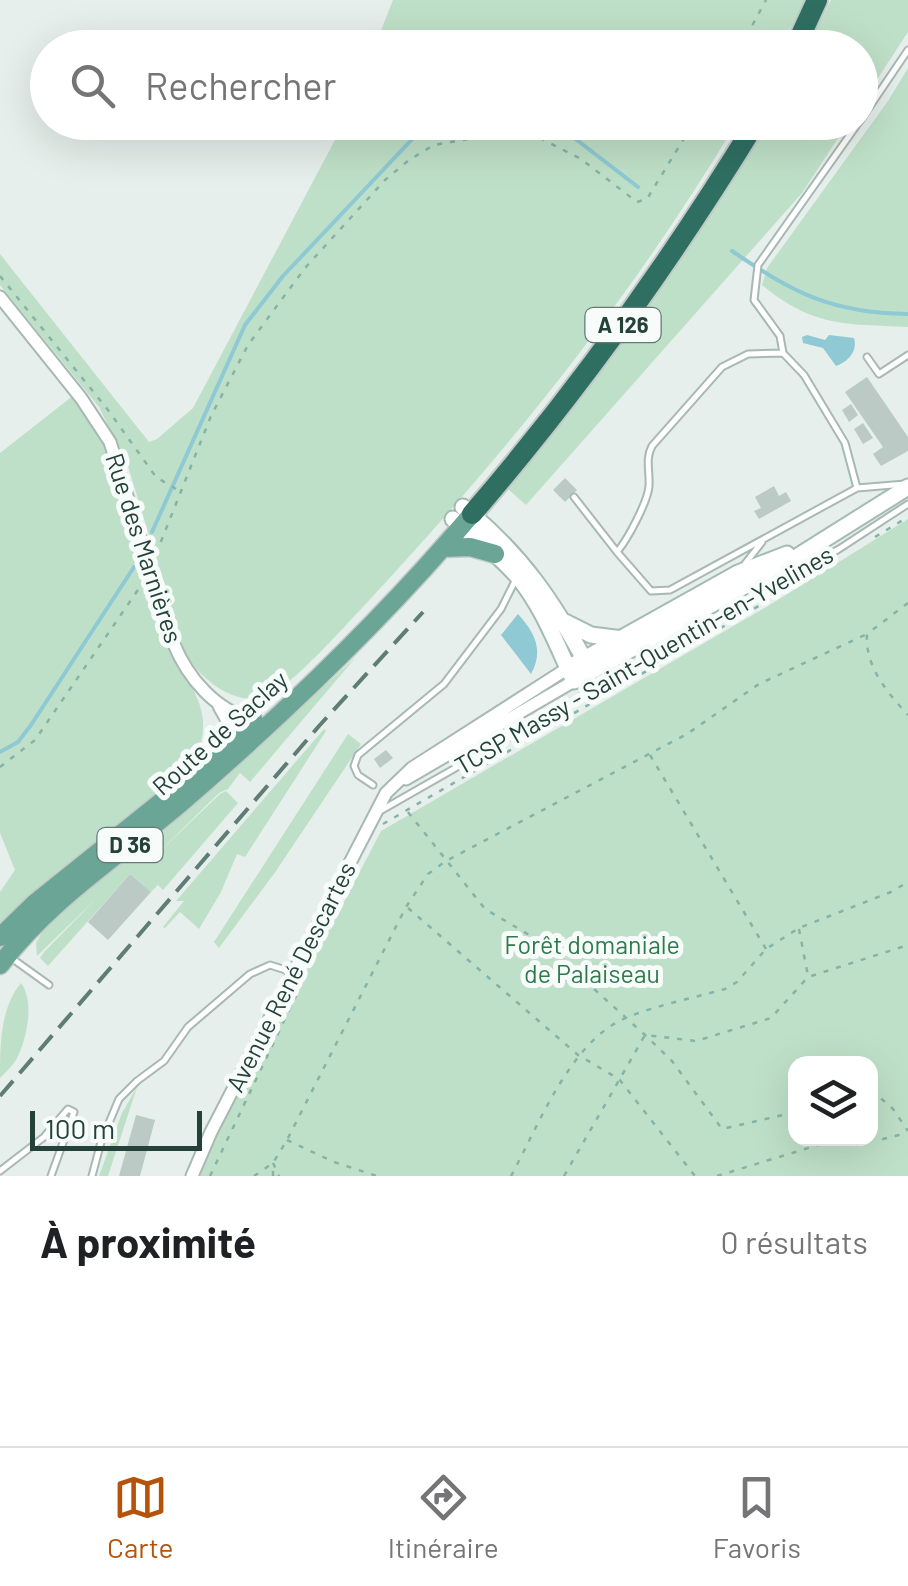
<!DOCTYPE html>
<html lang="fr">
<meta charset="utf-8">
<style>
body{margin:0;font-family:Barlow,sans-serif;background:#f6f6f6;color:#202124}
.controls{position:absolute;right:30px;bottom:30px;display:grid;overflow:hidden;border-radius:20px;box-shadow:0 10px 40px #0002}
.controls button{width:90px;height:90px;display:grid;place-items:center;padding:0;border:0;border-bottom:2px solid #e0e0e0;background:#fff;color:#202124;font:50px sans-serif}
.scale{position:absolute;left:30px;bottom:25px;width:172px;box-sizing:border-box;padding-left:10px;border:5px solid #24423a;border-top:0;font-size:28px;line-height:35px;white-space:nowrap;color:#24423a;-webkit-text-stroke:8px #f7fbf9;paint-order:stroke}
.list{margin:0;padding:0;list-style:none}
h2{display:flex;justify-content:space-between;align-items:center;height:130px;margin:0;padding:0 40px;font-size:42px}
h2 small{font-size:32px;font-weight:400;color:#757577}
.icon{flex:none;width:55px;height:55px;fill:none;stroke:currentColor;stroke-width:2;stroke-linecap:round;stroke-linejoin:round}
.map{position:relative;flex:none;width:908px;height:1176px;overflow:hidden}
.search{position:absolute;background:#fff;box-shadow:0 10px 40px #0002;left:30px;right:30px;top:30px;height:110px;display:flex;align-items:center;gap:25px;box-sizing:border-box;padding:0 35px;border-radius:55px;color:#757577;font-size:38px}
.sheet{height:270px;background:#fff}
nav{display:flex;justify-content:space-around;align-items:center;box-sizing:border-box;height:140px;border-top:2px solid #e0e0e0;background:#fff;font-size:28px;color:#757577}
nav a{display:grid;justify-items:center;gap:5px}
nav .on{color:#b45309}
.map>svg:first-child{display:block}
</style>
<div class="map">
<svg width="908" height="1176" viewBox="0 0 908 1176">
<rect width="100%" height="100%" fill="#e6efeb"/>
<path fill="#bfe0c8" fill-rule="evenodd" d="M393,0H806L780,47L374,48Z
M831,0H908V32L861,104L860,48L807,47Z
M908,68V327C845,324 813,327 762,285L767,268L888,101Z
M344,123H736C631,300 501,459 361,609C342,629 289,689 266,696C234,707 201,679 185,654L127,463L99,407L0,285V254L149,442L157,439L193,408Z
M762,123H848L802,193L526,505L507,488C602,373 684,251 762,123Z
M74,395C128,471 142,564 172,650C181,674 201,694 203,720C204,744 197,757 182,775L0,930V892L15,870L0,833V453Z
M908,519V1176H200L221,1124L328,912L340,910L381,831L768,606ZM796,1064H870V1138H796Z
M356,657L250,782L240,773L228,789L219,793L155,856L220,794L226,791L238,803L163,890L158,885L151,892L130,874L48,966L40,958L44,952L96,899L37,956L36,943L46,925L221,782Z
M324,729L326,731L245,857L237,854L221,892L199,929L180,912L165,928L163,927L184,901H176Z
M348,734L361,744L359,747L276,871L219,948L214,942Z
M21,983C35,1001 27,1040 16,1060C12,1066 5,1073 0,1078C0,1046 0,1008 21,983Z
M137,1087L108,1176H99L122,1113Z"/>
<path fill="#8ec9d4" d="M807,335L825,340L829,335L854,338C858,351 848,362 836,366L823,348L803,343L802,337Z
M518,614C535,633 544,650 531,674L501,635Z"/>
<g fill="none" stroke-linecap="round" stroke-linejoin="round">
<path stroke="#8ec9d4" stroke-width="4" d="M539,122L560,127L638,187
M732,251C794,293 831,313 908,314
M152,532L245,325L283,276L417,134L514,122
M0,752L18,742L31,725L134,567"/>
</g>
<path fill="#bbcac4" d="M867,377L908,437V451L881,466L873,454L883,447L845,392Z
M851,404L858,415L849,422L842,410Z
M863,423L873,438L863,444L854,429Z
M565,478L577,490L565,502L553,490Z
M774,486L779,496L786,492L791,501L759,519L754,511L761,508L755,497Z
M386,750L393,758L380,768L374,759Z
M130,874L151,892L108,940L88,922Z
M136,1115L155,1120L140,1176H119Z"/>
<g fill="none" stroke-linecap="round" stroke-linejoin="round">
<defs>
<path id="lane" d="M860,121L908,50
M859,122L758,265L754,300L780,336L783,353L804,375L845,443L857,488L905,484
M783,353L748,354L722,367L652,446C645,459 650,471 649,486C648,501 628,539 617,552L651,591L670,590L857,488
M867,357L879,374L908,355
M574,497L617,552
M744,565L762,542
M373,785L358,775L354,766L358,755L444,684L501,609L516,579
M380,811L839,549L908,504
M10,957L49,985
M0,1171L44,1137L68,1109L74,1112L51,1176
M92,1176L101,1142L119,1099L137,1081L164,1061L188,1027L250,974L270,965L292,972"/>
<path id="street" d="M0,297L81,398L110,442L173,642C188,679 216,711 255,721
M219,706L239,742
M406,779L574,681
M192,1176L211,1132L386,793L412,768L568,668"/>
<path id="secondary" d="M463,507C522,555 553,601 589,668
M453,519C475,537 499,555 518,577C543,607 557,646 574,681L790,561L908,487
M565,622L591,635L623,639
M568,668L738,573L787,554"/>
<path id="primary" d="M443,548L470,547L495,554
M0,937L35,903L202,769L254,721
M0,965C49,900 120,855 181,803C284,714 384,618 472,514"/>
<path id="highway" d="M795,48L817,0
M472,514C578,391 671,261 756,122"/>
</defs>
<use href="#lane" stroke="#a8b8b2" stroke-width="9"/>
<use href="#street" stroke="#a8b8b2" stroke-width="15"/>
<use href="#secondary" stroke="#a4bbb3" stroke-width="19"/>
<use href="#primary" stroke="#c2cac8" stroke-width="21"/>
<use href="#highway" stroke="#c2cac8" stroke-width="24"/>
<path stroke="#86b3a5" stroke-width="2.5" stroke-dasharray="5 8" stroke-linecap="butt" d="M740,48L766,0
M0,276L108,410L156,477L176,489
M875,537L908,517
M156,554L211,416L248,345L305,268L385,180L409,160L434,145L485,136L534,135L581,159L637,202L647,199L694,122
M908,603L867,634C865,667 887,692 908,715
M650,755L766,949
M0,767L35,740L142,584
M408,812L485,909L543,943L645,1035L672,1061L722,1129L796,1112
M383,824L800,582
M408,908L578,1055L619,1079L695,1176
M799,929L808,976
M870,1095L876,1094L893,1109L908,1131
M870,1134L883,1139L907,1133
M287,1140L334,1162L377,1176
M210,1176L303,981
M254,1176L273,1163L287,1140L406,907L428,874L446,861L687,734L759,684L867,634
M273,1176V1163L279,1176
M511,1176C539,1125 571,1039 628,1017C658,1005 693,998 725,989L737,982L766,949L799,928L891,892L908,882
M564,1176L645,1035L696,1041L771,1018L808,977L908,945
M717,1176L841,1138"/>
<use href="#lane" stroke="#fff" stroke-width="5"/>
<use href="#street" stroke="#fff" stroke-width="11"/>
<use href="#secondary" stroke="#fff" stroke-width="15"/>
<use href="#primary" stroke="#6aa596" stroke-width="18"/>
<use href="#highway" stroke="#2f6f62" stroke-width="20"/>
<path stroke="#5f7d75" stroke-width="4" stroke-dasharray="20 10" stroke-linecap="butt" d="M0,1096L319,726L423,612"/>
</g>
<g text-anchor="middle" stroke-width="10" stroke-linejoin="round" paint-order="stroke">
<g fill="#f7fbf9" stroke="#637a73" stroke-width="2.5">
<rect x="585.5" y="308" width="75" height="34" rx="8"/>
<rect x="97.5" y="828" width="65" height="34" rx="8"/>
</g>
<g font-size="22" font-weight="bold" fill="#24423a">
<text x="623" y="333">A 126</text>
<text x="130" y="853">D 36</text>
</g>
<g font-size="25" fill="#24423a" stroke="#f7fbf9">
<text transform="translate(144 548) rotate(72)" y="9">Rue des Marnières</text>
<text transform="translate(644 660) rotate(-30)" y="9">TCSP Massy - Saint-Quentin-en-Yvelines</text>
<text transform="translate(220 733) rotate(-42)" y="9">Route de Saclay</text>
<text transform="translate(291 977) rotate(-63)" y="9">Avenue René Descartes</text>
</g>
<g font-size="25" fill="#2d7a4b" stroke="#f7fbf9">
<text x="592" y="954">Forêt domaniale<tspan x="592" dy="29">de Palaiseau</tspan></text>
</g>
</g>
</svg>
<div class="controls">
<button><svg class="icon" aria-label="layers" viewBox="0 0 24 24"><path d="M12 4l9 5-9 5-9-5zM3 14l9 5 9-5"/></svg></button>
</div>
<div class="scale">100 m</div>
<div class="search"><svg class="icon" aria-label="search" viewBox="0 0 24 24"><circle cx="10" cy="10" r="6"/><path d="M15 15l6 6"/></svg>Rechercher</div>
</div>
<section class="sheet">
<h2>À proximité<small>0 résultats</small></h2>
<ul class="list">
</ul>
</section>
<nav>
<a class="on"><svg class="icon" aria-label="map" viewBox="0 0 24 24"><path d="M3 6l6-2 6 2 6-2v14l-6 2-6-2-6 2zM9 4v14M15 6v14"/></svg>Carte</a>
<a><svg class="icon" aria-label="directions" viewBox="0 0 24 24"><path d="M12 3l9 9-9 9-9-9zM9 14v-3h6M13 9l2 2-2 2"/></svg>Itinéraire</a>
<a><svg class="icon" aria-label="saved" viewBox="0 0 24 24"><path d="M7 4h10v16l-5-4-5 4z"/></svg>Favoris</a>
</nav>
